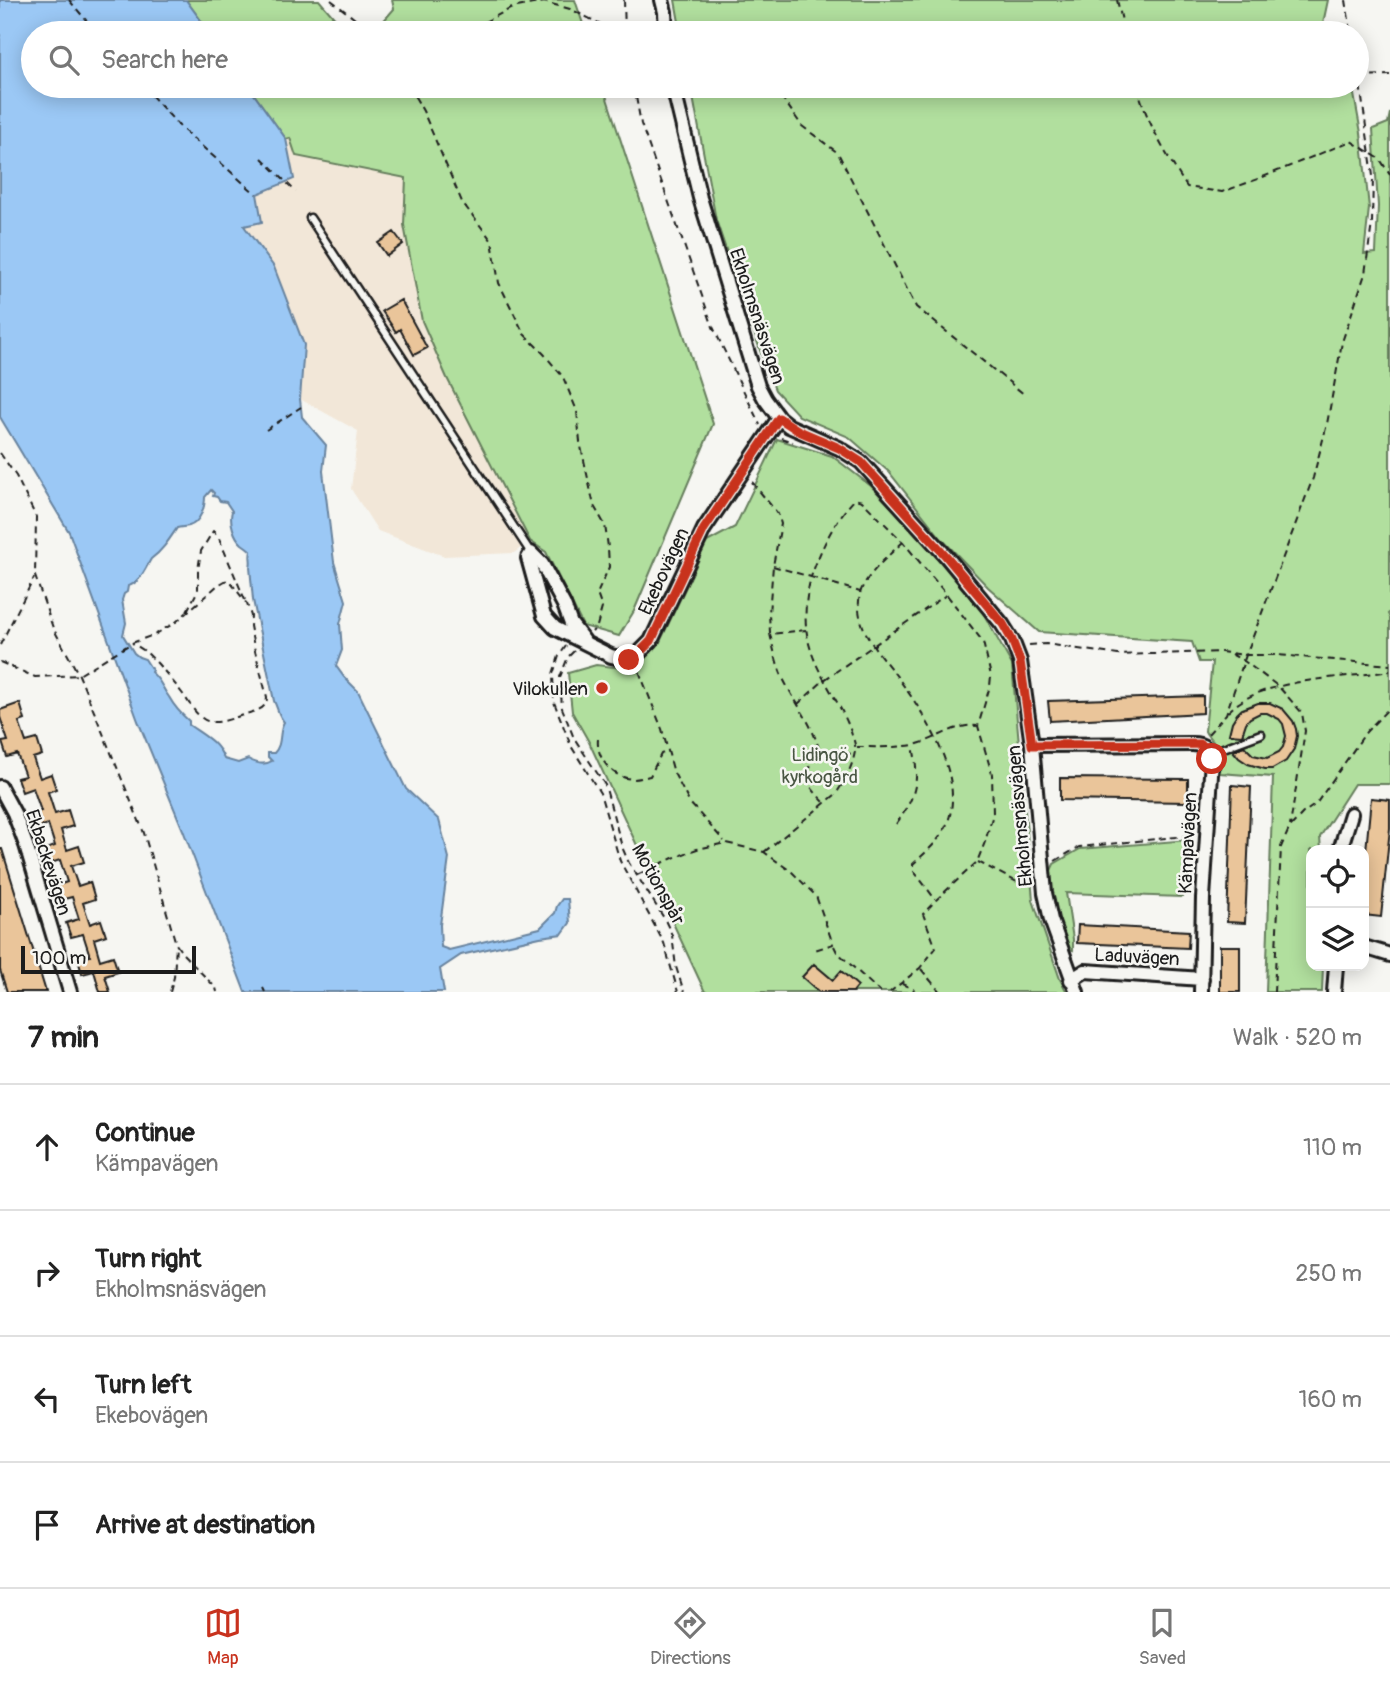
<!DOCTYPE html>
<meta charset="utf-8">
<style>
body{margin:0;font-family:Pangolin,sans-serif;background:#f6f6f6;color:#222}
.controls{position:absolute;right:21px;bottom:21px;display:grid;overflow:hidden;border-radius:14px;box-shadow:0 4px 18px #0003}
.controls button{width:63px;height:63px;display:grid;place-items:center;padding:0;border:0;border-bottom:2px solid #e0e0e0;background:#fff;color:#222;font:35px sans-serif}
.scale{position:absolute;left:21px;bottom:18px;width:175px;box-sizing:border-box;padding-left:7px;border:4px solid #1c1c1c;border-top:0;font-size:19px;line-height:24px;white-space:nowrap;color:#1c1c1c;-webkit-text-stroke:5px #f6f6f2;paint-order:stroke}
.stop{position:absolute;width:21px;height:21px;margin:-16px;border:5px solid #c8321e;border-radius:50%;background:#fff}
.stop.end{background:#c8321e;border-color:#fff;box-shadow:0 2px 7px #0008}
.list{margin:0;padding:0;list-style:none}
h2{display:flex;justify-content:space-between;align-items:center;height:91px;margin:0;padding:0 28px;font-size:30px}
h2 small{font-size:23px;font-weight:400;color:#767676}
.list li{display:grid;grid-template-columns:46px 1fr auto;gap:21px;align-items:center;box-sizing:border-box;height:126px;padding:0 28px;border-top:2px solid #e0e0e0}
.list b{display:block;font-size:26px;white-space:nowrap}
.list p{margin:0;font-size:23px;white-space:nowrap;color:#767676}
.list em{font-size:23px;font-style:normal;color:#767676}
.icon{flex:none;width:38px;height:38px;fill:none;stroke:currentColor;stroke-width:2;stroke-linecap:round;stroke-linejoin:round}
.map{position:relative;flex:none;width:1390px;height:992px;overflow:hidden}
.search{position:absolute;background:#fff;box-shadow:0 4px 18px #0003;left:21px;right:21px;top:21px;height:77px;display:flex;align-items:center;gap:18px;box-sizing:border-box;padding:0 24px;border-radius:38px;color:#767676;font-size:26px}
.sheet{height:595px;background:#fff}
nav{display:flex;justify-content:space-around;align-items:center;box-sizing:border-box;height:98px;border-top:2px solid #e0e0e0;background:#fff;font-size:19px;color:#767676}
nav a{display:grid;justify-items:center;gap:4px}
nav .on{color:#c8321e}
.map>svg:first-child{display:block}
</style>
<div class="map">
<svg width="1390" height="992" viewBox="0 0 1390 992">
<rect width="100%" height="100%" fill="#f6f6f2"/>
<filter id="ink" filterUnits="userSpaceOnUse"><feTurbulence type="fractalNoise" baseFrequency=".0143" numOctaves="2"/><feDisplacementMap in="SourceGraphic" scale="14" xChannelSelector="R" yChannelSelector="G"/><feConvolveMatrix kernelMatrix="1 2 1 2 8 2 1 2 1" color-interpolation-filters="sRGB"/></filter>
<g filter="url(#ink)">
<path fill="#f2e7d8" d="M290,138L296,156L406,178L404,225L422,321L447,378L530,541L514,553L444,556L378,531L351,489L358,431L300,399L304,345L244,226L262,222L256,194L294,179L286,139Z"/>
<path fill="#b1df9e" stroke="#667e5d" stroke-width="2" d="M186,0H319L343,28L352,33H210Z
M392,0H575L586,33H373L394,9Z
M675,0H1328L1321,33H681Z
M248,86H603L713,424L634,611L619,636L583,626L546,552L530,541L447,378L422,321L404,225L406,178L296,156L290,138L286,139Z
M691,86H1347L1353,89L1361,133L1369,208L1364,254L1376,253L1378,206L1373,129L1388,123L1390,113V612L1388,614L1390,618V784H1354L1320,837L1321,850H1311V966H1323L1322,992H1266L1273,777L1220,773C1220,765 1222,755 1217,747C1214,741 1208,738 1205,731L1212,662H1199L1192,642L1039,632L988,587L941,538L889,472L849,437L799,416L775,390L762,356L716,220Z
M777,439L832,456L871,486L916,533L982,611L1012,665L1033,900L1060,979L1067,992H705L589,742L572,712L568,673L596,665L632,669L659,644L707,542L735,527Z
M1188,840L1182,897L1066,893L1073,939V950L1067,948L1047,879L1054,864L1080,849Z"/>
<path fill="#9bc8f5" stroke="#68839e" stroke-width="2" fill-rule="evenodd" d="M0,0H186L210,33H33V86H248L286,139L294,179L257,194L262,222L244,226L274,267L304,345L300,399L302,417L326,445L323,471L334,562L346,601L340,624L342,650L336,666L344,677L358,691L406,789L439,820L449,858L440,925L441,947L449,950L540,928L555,913L557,906L562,899H568L570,923L562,934L540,937L461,955L440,969L444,992H245L183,830L138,721L69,532L0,417ZM211,490L214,493L213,496L217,497L220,501L226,502L232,511C229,521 234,537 242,544C245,546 248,548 251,551C249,557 252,561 250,567L253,600L274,701C278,709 278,715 284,722C278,732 283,744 274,753H268V757L272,761C264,766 255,763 248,759L238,763L224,759C218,742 203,735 189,725V721C181,714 174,706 169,697C162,688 161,680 151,672L152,670L145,659L139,657L134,653L123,635L126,623L122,600L124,594L127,592L128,586C140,583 145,569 151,559C162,551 169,540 177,528C181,527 185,527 189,526C200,523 205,507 205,497Z"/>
<path fill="#eac59a" stroke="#1c1c1c" stroke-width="2" d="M394,232L403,244L387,256L378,243Z
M401,300L427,348L414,355L400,329L396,332L382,311Z
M1203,696V713L1050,721L1048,701Z
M20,703L25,720L19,722L26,742L37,739L42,755L33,758L40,778L51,774L56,789L48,792L55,814L68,810L73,826L61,830L67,850L79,846L84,862L71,866L78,886L90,882L95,899L83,903L90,924L101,920L106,935L94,939L100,960L113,956L118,972L105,976L110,992H100L94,971L82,974L78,959L90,956L83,934L71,937L66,923L79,919L72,897L60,900L55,886L67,882L60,860L48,864L44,850L55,846L48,824L37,828L32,813L41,811L33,788L22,792L17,778L25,776L17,754L7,757L2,742L8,741L0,717V710Z
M1258,703H1270L1283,709L1293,721L1296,729L1297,736L1294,749L1286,761L1272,769H1265L1248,764L1239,758L1233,751L1244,746L1253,755L1267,758L1279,752L1283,747L1286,736L1283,724L1279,719L1267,713H1260L1250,718L1246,723L1242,735L1229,734L1232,722L1237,714L1242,709Z
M1060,778L1188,779V802L1060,800Z
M1232,785L1251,787L1245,923L1227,922Z
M1371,798L1390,800V828L1381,917L1364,915V872Z
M0,849H2L46,992H7L0,970Z
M1078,925L1189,931L1188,948L1077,943Z
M1220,946H1240V992H1220Z
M814,964L833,980L841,971L858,986L853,992H819L802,977Z"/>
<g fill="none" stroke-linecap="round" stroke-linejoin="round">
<defs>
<path id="service" d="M310,218L531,553
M1210,753L1261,734"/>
<path id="minor" d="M662,0L665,12L666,33
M673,86L700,198L758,386L765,399L779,418L789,426L839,448L861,462L946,556L1002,624L1012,640L1020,661L1032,745L1045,893L1051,920L1077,992
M584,641L571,624L564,605L542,564L531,553L528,558L544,616L555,628L611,656L629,660L636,656L651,641L704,529L779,418
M1032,745L1192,744C1203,744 1208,748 1212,759L1203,898L1201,992
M0,787L14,813L26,845L70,992
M1340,850L1351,814
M1364,947L1390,955
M1071,980L1085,971L1202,979
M1334,992L1336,966"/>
</defs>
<use href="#service" stroke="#1c1c1c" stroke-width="11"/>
<use href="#minor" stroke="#1c1c1c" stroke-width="18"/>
<path stroke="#1c1c1c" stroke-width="2" stroke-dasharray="7 5" stroke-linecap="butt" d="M69,0L97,33
M331,0L355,19L377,33
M624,0L625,33
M1117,0L1125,33
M1346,0L1351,33
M463,33L512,8L544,2L570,9L619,33
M1360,76L1390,75
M143,86L180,127L256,194
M409,86L423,111L462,202L492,241L499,283L524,334L544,354L563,377L577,411L580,442L594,506L605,525L608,547L609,567L597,594L602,608L597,626L592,632
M634,86L641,124L713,327L760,425
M774,86L802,126L838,153L916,307L1025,395
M1137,86C1147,123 1166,155 1187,187L1222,192L1258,179L1351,141L1380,159L1390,175
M262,158L296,192
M266,430L301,407
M781,438L793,442
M0,453L16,476L36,517L35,576L53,628L79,675L144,833L176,944L182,953L216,988L217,992
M752,482L778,514L781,524L773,566L769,613L770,633
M903,542C891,553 863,578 860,594C853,626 878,652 895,674C923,711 967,777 947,824C940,841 926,852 913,864V870L935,899
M773,566L811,577C821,548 834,521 855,499L862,501L903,542L947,595L983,642L991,676L990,686L978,726L992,774L993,814L985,842L977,862L936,900L923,914L936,948L920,968L890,992
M187,611L198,590V570L201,551L213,531L218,536L245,600
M806,630L770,634C774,651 778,671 787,686C799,708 812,724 819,749C804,779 801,778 825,803
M0,645L34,578
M1029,645L1046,644L1118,655L1221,652L1246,655H1278L1390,665
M566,646L559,656L553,674L554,702L571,746L600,793L620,861L664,943L678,992
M574,651L568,657L560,677L562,708L574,738L605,785L622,847L629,863L664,918L672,935L676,967L684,992
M1231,654L1244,661L1279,687L1302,713L1305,731L1290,826
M0,662L35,677L79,675L108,657L132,643L156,634L176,622L218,585L225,581L229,580L247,604L251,616L250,626L254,647L267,697C267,708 259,710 249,713C238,716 224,723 212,722C198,721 190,703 182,693C171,679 159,664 146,652C142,649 137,646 132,643
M639,671L662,729L674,773L689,802L724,841
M798,704L824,680L946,595
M1228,712C1261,677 1344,679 1390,671
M1208,734L1226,714L1246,655L1313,478L1327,424L1342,342L1365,274L1372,223L1373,176L1357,63
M598,739C596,759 613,778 633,779C639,779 645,777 650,776L661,754L667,751
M857,747C875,747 896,748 913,745C935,741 955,723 977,726
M820,750L852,754
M896,824C916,797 920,780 913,746
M764,852L835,795C844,783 853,766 855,751C856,746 854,740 852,735C842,703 819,679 810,647C803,624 805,600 811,577L860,592
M1055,861L1079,847L1196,835
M978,862L1019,883L1030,882
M637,875L673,858L697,849L726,843L764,852L792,872L816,896L833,944L815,950
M834,946L837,952L880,992
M921,969L940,992
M902,984L913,989L915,992
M263,988L265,992
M170,992L174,977L176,945
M1274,992L1281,847L1290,827L1303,813L1316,804L1366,732L1390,707"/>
<use href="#service" stroke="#f6f6f2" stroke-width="6"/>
<use href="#minor" stroke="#f6f6f2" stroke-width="12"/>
</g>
</g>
<g fill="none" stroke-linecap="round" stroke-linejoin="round" filter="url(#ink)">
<path stroke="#c8321e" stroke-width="9" d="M629,660L636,656L651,641L704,529L779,418L799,431L839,448L861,462L946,556L1003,624L1012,640L1020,661L1032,745L1200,744L1206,748L1212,759"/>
</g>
<circle fill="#c8321e" stroke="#f6f6f2" stroke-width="2.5" cx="602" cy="688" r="7"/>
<g text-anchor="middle" stroke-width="5" stroke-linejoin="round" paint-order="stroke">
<g font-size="19" fill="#1c1c1c" stroke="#f6f6f2">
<text transform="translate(758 316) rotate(72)" y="7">Ekholmsnäsvägen</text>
<text transform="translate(663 571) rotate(-65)" y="7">Ekebovägen</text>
<text transform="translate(1019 816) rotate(-95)" y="7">Ekholmsnäsvägen</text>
<text transform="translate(1187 843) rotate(-87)" y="7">Kämpavägen</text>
<text transform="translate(49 862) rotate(72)" y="7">Ekbackevägen</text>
<text transform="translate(659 884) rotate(61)" y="7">Motionspår</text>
<text transform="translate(1137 956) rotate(3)" y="7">Laduvägen</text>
</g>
<g font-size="19" fill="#1c1c1c" stroke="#f6f6f2" text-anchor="end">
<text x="588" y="695">Vilokullen</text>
</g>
<g font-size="19" fill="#495643" stroke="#f6f6f2">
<text x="820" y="761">Lidingö<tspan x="820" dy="22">kyrkogård</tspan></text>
</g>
</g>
</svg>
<div class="controls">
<button><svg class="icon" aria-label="locate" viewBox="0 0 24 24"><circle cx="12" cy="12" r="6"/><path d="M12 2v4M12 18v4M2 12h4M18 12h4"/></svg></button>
<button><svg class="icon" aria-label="layers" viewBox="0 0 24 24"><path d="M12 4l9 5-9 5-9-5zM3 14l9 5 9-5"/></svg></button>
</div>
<div class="scale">100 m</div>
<div class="stop" style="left:1212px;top:759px"></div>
<div class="stop end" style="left:629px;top:660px"></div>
<div class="search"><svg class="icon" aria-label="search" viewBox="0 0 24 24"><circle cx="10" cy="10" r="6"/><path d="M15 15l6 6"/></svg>Search here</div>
</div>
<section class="sheet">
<h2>7 min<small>Walk · 520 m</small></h2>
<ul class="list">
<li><svg class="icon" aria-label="ahead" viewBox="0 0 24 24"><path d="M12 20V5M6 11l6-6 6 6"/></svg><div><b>Continue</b><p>Kämpavägen</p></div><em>110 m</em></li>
<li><svg class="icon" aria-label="right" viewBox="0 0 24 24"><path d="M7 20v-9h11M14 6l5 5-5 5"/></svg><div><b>Turn right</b><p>Ekholmsnäsvägen</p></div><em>250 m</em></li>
<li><svg class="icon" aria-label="left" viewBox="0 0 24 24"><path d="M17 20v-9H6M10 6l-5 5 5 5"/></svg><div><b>Turn left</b><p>Ekebovägen</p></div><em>160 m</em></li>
<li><svg class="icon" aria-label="arrive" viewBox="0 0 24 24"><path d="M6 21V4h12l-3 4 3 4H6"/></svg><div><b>Arrive at destination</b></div></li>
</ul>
</section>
<nav>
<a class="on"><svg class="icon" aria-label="map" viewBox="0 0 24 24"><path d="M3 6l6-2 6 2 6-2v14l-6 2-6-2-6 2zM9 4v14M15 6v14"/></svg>Map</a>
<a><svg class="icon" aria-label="directions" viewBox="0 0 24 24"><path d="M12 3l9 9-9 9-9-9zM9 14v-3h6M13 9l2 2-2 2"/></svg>Directions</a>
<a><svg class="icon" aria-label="saved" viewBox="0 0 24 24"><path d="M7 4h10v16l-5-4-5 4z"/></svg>Saved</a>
</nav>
